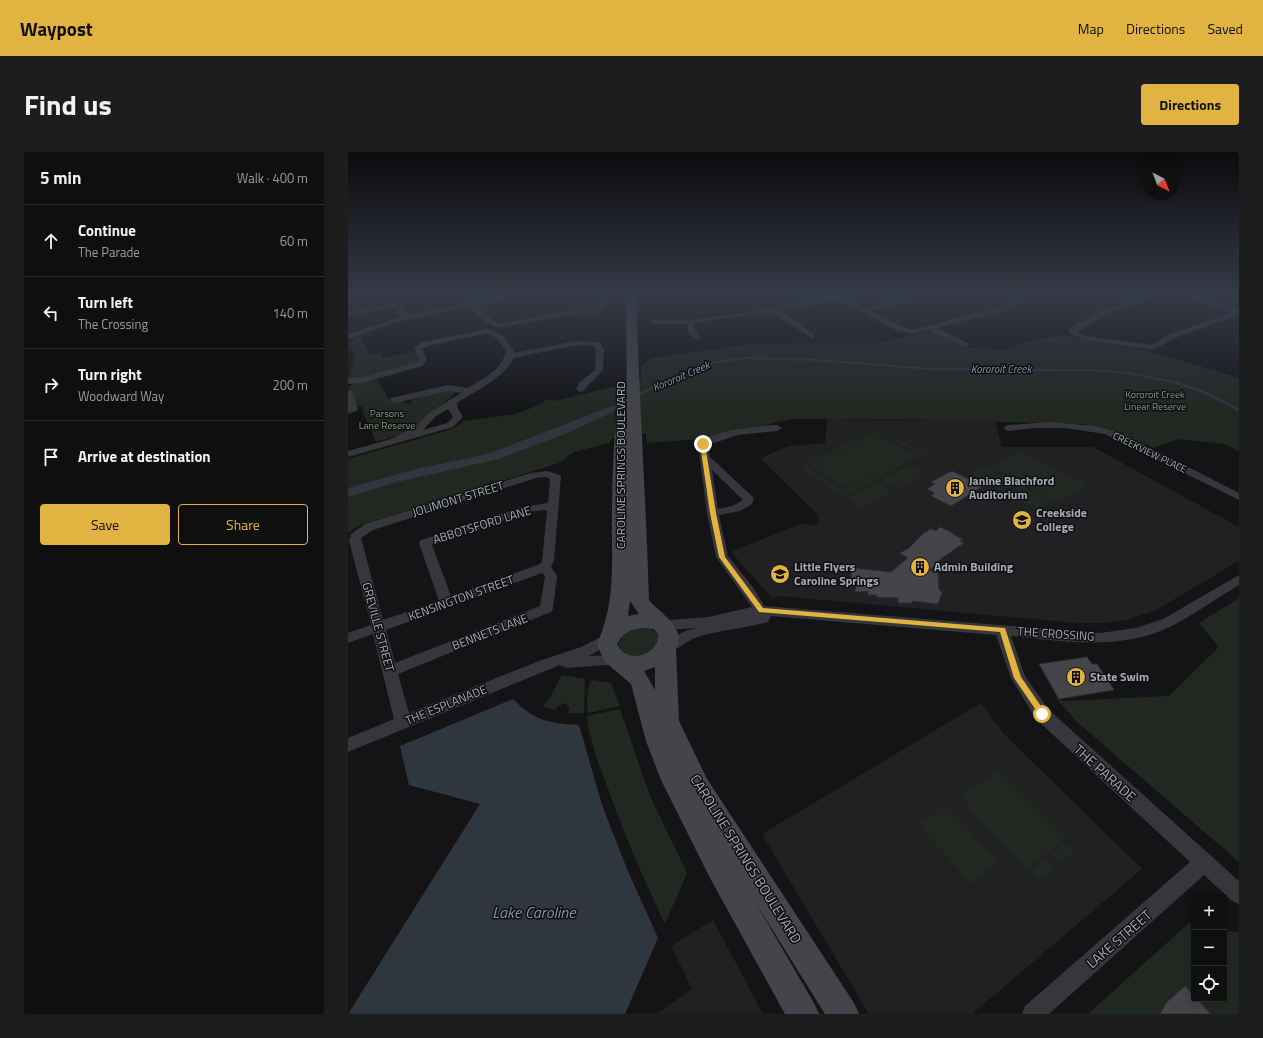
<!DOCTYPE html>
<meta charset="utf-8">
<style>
body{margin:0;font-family:"Titillium Web",sans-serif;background:#1d1d1e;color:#f1f3f6}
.controls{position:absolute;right:12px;bottom:12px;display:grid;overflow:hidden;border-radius:4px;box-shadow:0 2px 10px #0003}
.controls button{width:36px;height:36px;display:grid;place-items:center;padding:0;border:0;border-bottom:1px solid #2f2f30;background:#0f0f10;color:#f1f3f6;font:20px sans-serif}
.compass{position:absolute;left:795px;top:12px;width:36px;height:36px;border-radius:50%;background:#0f0f10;box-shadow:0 2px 10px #0003;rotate:138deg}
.stop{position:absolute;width:12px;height:12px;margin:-9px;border:3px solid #e1b341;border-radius:50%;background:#fff}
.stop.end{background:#e1b341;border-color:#fff;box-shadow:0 1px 4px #0008}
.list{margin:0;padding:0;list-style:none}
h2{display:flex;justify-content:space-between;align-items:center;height:52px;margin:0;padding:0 16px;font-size:17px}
h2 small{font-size:13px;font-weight:400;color:#9b9c9f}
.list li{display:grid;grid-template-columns:26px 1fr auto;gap:12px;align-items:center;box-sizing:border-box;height:72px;padding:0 16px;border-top:1px solid #2f2f30}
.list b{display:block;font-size:15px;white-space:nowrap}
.list p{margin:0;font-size:13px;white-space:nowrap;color:#9b9c9f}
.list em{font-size:13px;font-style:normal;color:#9b9c9f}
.actions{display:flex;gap:8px;padding:12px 16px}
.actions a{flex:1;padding:9px 0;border:1px solid #e1b341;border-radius:4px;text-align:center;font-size:14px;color:#e1b341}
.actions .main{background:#e1b341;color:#111}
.icon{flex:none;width:22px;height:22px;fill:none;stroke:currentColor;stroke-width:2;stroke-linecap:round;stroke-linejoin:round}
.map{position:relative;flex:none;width:891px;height:862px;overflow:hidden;border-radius:4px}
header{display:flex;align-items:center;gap:24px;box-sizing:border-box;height:56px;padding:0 20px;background:#e1b341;color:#111}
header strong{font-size:19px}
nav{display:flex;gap:22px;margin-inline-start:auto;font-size:14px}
.intro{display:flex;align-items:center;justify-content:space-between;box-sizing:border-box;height:96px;padding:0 24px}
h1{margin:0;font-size:28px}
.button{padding:10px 18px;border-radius:4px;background:#e1b341;color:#111;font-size:14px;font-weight:700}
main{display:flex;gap:24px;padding:0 24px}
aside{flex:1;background:#0f0f10;border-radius:4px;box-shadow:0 2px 10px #0003}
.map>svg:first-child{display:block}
</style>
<header>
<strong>Waypost</strong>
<nav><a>Map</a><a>Directions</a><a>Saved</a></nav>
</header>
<div class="intro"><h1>Find us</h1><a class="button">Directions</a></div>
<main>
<aside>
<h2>5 min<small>Walk · 400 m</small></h2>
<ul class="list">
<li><svg class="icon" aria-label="ahead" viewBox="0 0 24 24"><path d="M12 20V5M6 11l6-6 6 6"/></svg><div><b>Continue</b><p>The Parade</p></div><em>60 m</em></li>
<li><svg class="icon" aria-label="left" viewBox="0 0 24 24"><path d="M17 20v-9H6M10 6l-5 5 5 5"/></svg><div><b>Turn left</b><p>The Crossing</p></div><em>140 m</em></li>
<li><svg class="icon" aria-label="right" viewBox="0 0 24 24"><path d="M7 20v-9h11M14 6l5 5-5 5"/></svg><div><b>Turn right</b><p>Woodward Way</p></div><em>200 m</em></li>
<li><svg class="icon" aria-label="arrive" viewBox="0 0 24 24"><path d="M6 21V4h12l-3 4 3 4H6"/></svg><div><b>Arrive at destination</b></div></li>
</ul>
<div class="actions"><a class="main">Save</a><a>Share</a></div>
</aside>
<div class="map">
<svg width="891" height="862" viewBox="0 0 891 862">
<rect width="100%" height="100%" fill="#141416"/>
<path fill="#212023" d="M479,267L647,269L654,295H745L891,375V409L808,458L779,468L757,471H729L432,444L425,447L383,400L452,372L469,373L470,363L412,306L441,294L477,291Z
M633,551L657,583L794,717L624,862H521L414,682Z
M365,768L415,862H308L344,837L323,794Z"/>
<path fill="#212822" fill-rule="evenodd" d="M109,143H158L116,152Z
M584,179L619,196L658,197L685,188L720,183L728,186L801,199L891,226V299L876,292L830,287L806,296L766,279L734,272L545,267H444L354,287L299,291L298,281L264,286L261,291L226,300L211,311L10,374L0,381V307L94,280L106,276L116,269L167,262L186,255L200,247L207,249L293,228V214L303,206L395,193L449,191H530Z
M13,184L22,203L33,201L35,206L65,199L71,209L18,225L0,228L7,204L1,189Z
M28,225L40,246L55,249L59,252L64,251V248L66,247L99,237L109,239L68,276L58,281L28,290L14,258L16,257L15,255L8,254L1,235L8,230Z
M525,280C537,280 564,291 571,301L586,293L589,295L495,344L491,342L494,340L485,338L456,318L455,314L459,309ZM527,282L537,283L563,297L565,299V303L498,337L488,336L461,317L460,313L463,311L525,282H527L462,313L498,336L565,303Z
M669,299L739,332L712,351L641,316Z
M562,313L577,322L549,337L534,328Z
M634,315L666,331L654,339L621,322Z
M529,331L544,340L514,356L499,346Z
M673,334L703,349L691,358L660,342Z
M891,446V710L728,569L706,544L715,549L821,544L871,495L851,471Z
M291,475C300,476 306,476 312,484L310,495L291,506L275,502L270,495C270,483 281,480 291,475Z
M215,523L237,527L236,561H220L222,556L217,551L210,554L207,558L194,555L202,546L213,524Z
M244,528L263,531L272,554L240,561C239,552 238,534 244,528Z
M272,557L302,644L339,721L317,772C295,725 275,680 258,631C250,610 241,587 239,564Z
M651,619L718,686L678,717L612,645Z
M598,653L651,710L622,732L570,672Z
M718,692L727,700L712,711L704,702Z
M698,706L706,715L691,727L683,718Z
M841,771L846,772V844L837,834L819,850L812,862H740Z
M876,778L891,781V862H863L849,847H876Z"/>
<path fill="#2f363e" d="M276,251L277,254L222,280L151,307L49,330L0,345V336L3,335L68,317L140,302L264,254Z
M165,547C187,569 200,571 231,573L254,653L279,717L310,786L277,862H0L132,652L61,633L52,594Z"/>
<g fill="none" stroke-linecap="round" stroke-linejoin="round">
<path stroke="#2f363e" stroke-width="2" d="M315,230L359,211L400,206L468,208L584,217L742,218L781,221L825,230"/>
<path stroke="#2f363e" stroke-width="2.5" d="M822,229L856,240L891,258
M288,244L317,229
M270,253L282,247"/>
</g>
<path fill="#444449" stroke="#2f2f32" d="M604,319L635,334L603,354L583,344L587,341L579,337L587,332L583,330Z
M592,375L605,381L604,382L615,387L612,389L616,391L594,406L582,418L590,421L591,437L594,441L590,452L564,449V451H550V446L528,445L529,443H520V439L507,440L508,434H502L504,416L543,420L560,406L552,401L561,396L577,380H579L582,377L588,379Z
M739,505L744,512H749L766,538L711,547L691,512Z
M837,834L846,844V847H849L863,862H812L819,850Z"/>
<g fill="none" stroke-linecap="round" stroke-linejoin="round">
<path fill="#36363b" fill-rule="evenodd" d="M157,143H170L130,153L140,164L151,172L215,160L242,158L250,154L251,143H258L257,157L244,162L215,164L149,176L134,168L123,154L50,170L0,187V182L53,165L48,157L44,156L0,164V160L44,152L54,154L59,163Z
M485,143H493L517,156L562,143H571L563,149L523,159L555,175L565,178L653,154L673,143H681L659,158L589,176L620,191V195H617L581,178L565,182L549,179L491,147L432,159L466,182V186H463L424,160L350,170L346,173L348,180L353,186L349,188L340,181L339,172H305L301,170L305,168H343L408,159Z
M801,143H812L761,161L728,180L739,184L804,193L821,182L883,161L836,143H846L891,158V163L827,186L805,198L737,188L720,181L722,176L755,157Z
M139,177L155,183L166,198V201L228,189L252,190L256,197L255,218L235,239L232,240L228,237L231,231L247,218L248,197L246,194L228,193L165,206C162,222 123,242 109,251L110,257L115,265L105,275L0,305V299L43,287L67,275L81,261L113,241L100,239L46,251L43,250V246L100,233L120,236C137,225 154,219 158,198L149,187L140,181L80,194L74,197L79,208L74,214L14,231L0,232V226L14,225L68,210L71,208L66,196L74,190ZM100,257L105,265L99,271L75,278L87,265Z
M0,237L5,240L10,258L0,262Z
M702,270L747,274L776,282L891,341V348L757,282L717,276H687L660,279L655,276L660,273Z
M422,273H429L434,276L429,279L390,283L360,293L362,305L406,346L404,352L392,359L371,363L380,404L407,438L416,454L752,481L788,476L815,467L891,423V433C869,446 848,461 826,473C775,499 717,490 663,484L677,524L700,557L891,729V752L884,749L856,723L701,862H674L677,854L842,710L688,567L663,526L648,483L423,464L420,470C396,477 370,478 347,486C337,490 326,502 314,499L312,495L314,491L339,478L351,476L315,478L310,477L308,473L310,469L360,465L404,455L368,405L359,361L350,292C361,279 405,275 422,273ZM364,318L394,347V349L384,354L370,357Z
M199,319L212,323L213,325L206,409L203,415L209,424L205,457L203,460L50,522L61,561L191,509L233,495L261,481L266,482L268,486L266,490L241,504L268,503L273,504L275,508L273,512L218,516L212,513L0,600V586L46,567L25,482L0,491V481L23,473L1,389L3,382L17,372L183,321ZM198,325L202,327L200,351L174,355L73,388L71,391L91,449L35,468L13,386L25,378L188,326ZM199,358L194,409L192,412L103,444L84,393L180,360ZM194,421L197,424L192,454L47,511L38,478Z"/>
<path fill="#44454a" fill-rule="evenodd" d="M278,143H288C291,245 298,346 301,448C312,461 340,477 328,497L331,569L359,627L506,851L511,862H477L407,750L466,851L471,862H437L362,726L313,628L298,589L283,532L256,509L249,492C269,448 263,407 264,360C264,333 265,307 267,280L269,277H279ZM282,449L291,462L280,464ZM295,476L306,477L310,482C312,504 278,513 269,492C274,481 284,477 295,476ZM307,515V538L296,519Z"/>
</g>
<linearGradient id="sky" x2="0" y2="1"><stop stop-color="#0b0b0c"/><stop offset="0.54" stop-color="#343a47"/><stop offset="1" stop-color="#343a47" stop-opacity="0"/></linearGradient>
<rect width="891" height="264" fill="url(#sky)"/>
<path fill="#e1b341" d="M355,290L357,292L368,361L377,405L415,456L657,476L673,525L697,560V564H692L666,526L652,480L411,460L371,405L362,361L352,292Z"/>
<defs>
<symbol id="building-disc" viewBox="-11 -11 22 22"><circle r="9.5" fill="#e1b341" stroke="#0f0f11"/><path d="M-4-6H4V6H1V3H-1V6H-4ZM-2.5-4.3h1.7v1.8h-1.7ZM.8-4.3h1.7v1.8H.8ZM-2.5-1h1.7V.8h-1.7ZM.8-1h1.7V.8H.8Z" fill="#111"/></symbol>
<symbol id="school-disc" viewBox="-11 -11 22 22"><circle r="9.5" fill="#e1b341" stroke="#0f0f11"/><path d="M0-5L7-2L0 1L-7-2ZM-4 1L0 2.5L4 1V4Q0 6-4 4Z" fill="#111"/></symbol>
</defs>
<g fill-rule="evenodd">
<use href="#building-disc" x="596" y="325" width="22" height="22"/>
<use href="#school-disc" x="663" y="357" width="22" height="22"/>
<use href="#building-disc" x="561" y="404" width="22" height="22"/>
<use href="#school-disc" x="421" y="411" width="22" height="22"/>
<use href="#building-disc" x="717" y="514" width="22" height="22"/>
</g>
<g text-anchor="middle" stroke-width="3" stroke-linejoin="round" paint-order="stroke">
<g font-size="10" fill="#809e83" stroke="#0f0f11">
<text x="807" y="246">Kororoit Creek<tspan x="807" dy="12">Linear Reserve</tspan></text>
<text x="39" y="265">Parsons<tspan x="39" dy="12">Lane Reserve</tspan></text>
</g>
<g font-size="10" fill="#a7abb5" stroke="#0f0f11">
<text transform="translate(802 300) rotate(26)" y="4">CREEKVIEW PLACE</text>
</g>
<g font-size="11" font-style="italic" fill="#8196ad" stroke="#0f0f11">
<text x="653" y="221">Kororoit Creek</text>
<text transform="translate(333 224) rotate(-23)" y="4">Kororoit Creek</text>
</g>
<g font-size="12" fill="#a7abb5" stroke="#0f0f11">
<text transform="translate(273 313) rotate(-90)" y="4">CAROLINE SPRINGS BOULEVARD</text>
<text transform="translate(110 347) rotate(-17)" y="4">JOLIMONT STREET</text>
<text transform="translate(134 373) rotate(-17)" y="4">ABBOTSFORD LANE</text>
<text transform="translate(113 446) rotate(-20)" y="4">KENSINGTON STREET</text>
<text transform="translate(30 475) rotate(75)" y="4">GREVILLE STREET</text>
<text transform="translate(142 480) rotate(-21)" y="4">BENNETS LANE</text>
<text transform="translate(708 482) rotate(4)" y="4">THE CROSSING</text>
<text transform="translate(98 553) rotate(-22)" y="4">THE ESPLANADE</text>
</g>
<g font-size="12" font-weight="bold" fill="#a7abb5" stroke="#0f0f11" text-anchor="start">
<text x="621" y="333">Janine Blachford<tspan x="621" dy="14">Auditorium</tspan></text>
<text x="688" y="365">Creekside<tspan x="688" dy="14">College</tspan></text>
<text x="446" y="419">Little Flyers<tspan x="446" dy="14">Caroline Springs</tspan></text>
<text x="586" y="419">Admin Building</text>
<text x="742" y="529">State Swim</text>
</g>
<g font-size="14" fill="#a7abb5" stroke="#0f0f11">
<text transform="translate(757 621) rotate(42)" y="5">THE PARADE</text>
<text transform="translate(398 707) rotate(58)" y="5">CAROLINE SPRINGS BOULEVARD</text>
<text transform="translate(771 787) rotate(-41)" y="5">LAKE STREET</text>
</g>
<g font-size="16" font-style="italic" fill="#8196ad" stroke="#0f0f11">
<text x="186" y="766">Lake Caroline</text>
</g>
</g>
</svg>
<div class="controls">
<button>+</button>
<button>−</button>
<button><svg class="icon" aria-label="locate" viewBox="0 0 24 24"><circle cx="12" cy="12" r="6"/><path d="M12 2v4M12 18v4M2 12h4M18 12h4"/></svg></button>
</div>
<svg class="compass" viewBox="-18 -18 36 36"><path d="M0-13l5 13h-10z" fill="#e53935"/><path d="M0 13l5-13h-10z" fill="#9b9c9f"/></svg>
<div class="stop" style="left:694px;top:562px"></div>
<div class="stop end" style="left:355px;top:292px"></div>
</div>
</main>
